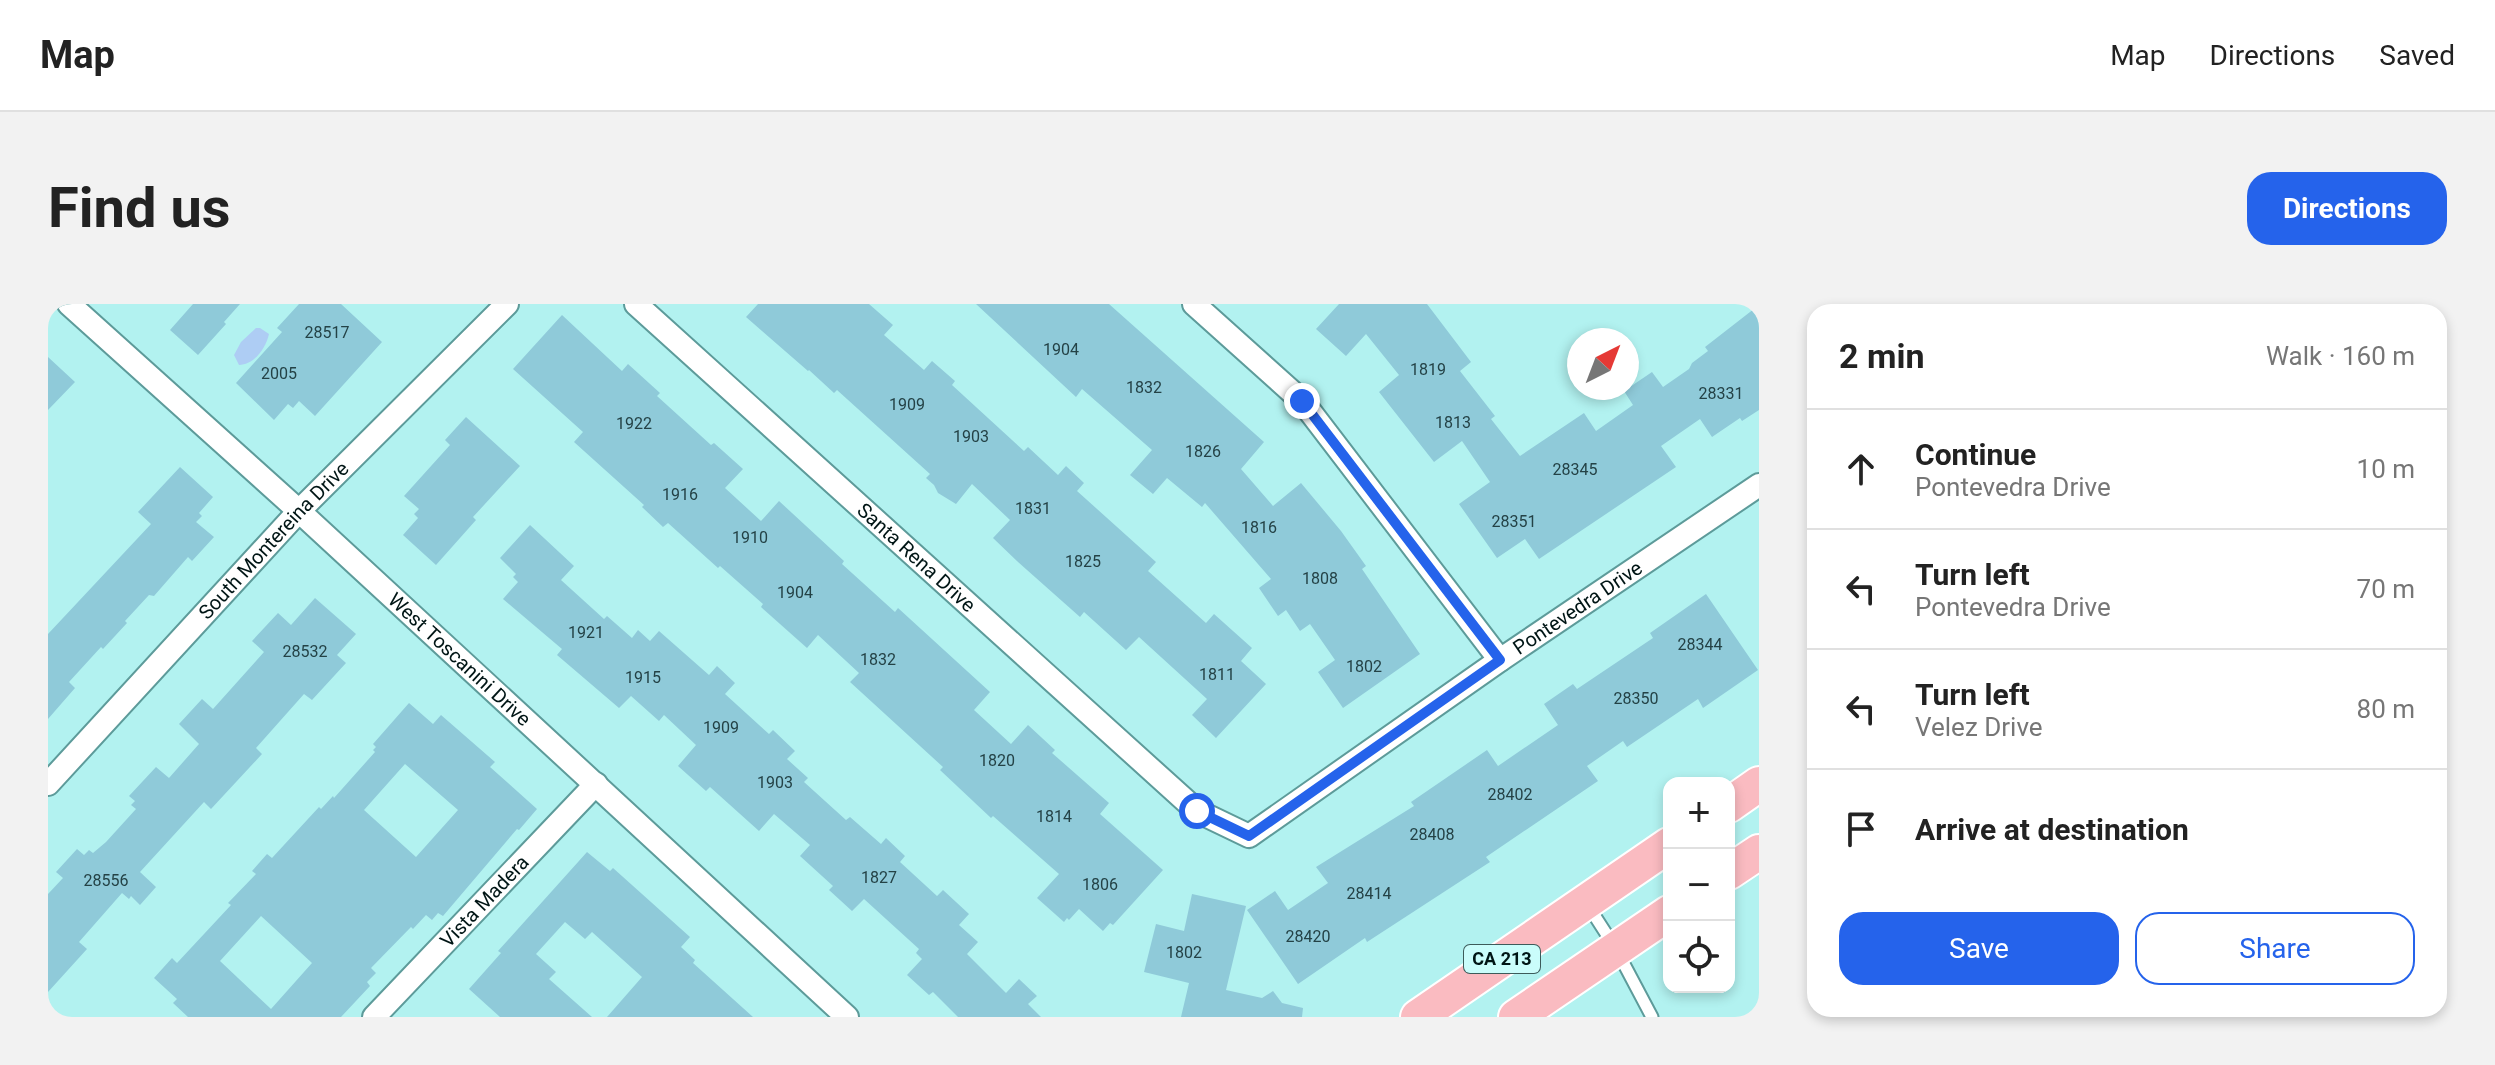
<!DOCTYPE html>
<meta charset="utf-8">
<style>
body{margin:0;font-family:Roboto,sans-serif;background:#f2f2f2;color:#222}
.controls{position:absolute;right:24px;bottom:24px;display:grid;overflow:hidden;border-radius:16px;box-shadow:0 4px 12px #0003}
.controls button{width:72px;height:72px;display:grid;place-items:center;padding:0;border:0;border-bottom:2px solid #e0e0e0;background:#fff;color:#222;font:40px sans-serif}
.compass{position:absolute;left:1519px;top:24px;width:72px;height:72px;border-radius:50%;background:#fff;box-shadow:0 4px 12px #0003;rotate:42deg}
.stop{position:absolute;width:24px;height:24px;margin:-18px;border:6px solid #2563eb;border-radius:50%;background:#fff}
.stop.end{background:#2563eb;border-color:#fff;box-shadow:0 2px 8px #0008}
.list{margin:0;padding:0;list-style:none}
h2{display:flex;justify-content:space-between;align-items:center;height:104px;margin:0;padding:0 32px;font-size:34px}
h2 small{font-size:26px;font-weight:400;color:#767676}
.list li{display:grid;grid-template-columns:52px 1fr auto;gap:24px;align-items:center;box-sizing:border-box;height:120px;padding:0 32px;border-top:2px solid #e0e0e0}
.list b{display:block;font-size:30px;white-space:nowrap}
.list p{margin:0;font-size:26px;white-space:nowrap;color:#767676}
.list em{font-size:26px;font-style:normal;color:#767676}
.actions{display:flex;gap:16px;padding:24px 32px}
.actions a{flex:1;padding:18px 0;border:2px solid #2563eb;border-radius:24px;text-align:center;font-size:28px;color:#2563eb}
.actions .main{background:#2563eb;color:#fff}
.icon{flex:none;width:44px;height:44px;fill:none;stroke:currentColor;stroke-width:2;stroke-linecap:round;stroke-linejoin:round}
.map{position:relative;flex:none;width:1711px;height:713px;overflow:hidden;border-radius:24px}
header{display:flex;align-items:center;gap:48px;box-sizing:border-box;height:112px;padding:0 40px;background:#fff;border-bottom:2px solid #e0e0e0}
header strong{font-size:38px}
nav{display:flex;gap:44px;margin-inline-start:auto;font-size:28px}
.intro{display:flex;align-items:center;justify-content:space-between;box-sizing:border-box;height:192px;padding:0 48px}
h1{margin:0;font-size:56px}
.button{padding:20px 36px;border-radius:24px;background:#2563eb;color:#fff;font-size:28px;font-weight:700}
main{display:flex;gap:48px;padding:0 48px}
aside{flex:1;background:#fff;border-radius:24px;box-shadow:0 4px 12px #0003}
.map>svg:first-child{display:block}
</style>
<header>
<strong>Map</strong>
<nav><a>Map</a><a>Directions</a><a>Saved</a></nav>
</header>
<div class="intro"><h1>Find us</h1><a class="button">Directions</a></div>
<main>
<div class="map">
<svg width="1711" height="713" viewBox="0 0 1711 713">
<rect width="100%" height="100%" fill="#b2f2f0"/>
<path fill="#aecdf4" d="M208,24H212L221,30C218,44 206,61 191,61L186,51L193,38Z"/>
<path fill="#8fcad9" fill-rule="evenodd" d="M145,0H192L176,18L178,20L150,51L122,26Z
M251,0H293L334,38L267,112L251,97L245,104L240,100L226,116L188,79L234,28L229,24Z
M710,0H821L845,21L836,31L876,66L884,57L907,77L904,81L976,147L980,143L1010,171L1018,162L1036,179L1029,187L1108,258L1100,267L1158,319L1166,310L1204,344L1193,357L1218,380L1168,434L1144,411L1159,395L1091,333L1078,346L1036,308L1032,313L970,258L945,234L962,216L924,180L908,200L890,189L886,181L878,174L882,170L789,86L786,89L761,66L760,67L698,13Z
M928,0H1061L1216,138L1193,165L1225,202L1253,179L1293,227L1318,262L1314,265L1372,350L1295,404L1270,368L1287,356L1262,320L1252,327L1238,306L1230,312L1211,284L1223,275L1157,199L1154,203L1119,174L1105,190L1082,171L1104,146L1034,85L1028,93Z
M1291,0H1379L1423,58L1412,67L1447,112L1443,115L1472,152L1536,109L1548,127L1585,101L1576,87L1604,68L1615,83L1641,65L1644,59L1660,47L1657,43L1711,1V106L1694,117L1692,114L1664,133L1652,115L1613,142L1628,163L1491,255L1477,235L1449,254L1411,200L1442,178L1414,137L1386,158L1331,88L1351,71L1318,30L1298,52L1268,25Z
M514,11L574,67L580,60L612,89L609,92L663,141L666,139L695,165L677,184L713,217L731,197L796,257L794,260L847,308L850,304L942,388L926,406L963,440L980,421L1007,446L1004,449L1061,499L1052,510L1115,566L1065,621L1062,619L1055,627L1031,605L1021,616L1019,614L1016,618L989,594L1011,570L945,512L943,514L892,466L895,463L802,378L811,369L770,331L759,344L713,303L715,300L672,262L670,264L620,219L615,223L594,203L596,201L526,138L535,128L465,65Z
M0,53L27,78L0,106Z
M418,113L472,162L425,213L428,216L388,261L355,231L370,214L366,210L371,205L356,192L402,141L397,136Z
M132,163L165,193L151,209L154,212L148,218L166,233L144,257L140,253L106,292L101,291L77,317L79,319L55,345L53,343L21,378L27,384L0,415V330L103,220L90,208Z
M482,221L526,262L513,276L556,315L559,312L584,334L590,326L602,337L611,327L661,371L669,362L687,379L677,390L721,430L725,426L747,447L739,455L760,474L756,478L798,516L802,513L833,540L838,534L857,552L852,558L889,592L895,586L921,610L911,621L930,638L919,650L958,689L971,675L989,692L980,700L993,713H910L885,688L881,691L859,671L874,655L868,649L871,645L816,595L804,607L781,586L785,582L752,552L762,541L726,510L711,527L662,483L658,487L630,462L648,441L616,411L611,417L583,392L571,404L509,351L514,345L455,295L470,278L465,273L468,270L452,254Z
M1658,290L1710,366L1655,404L1650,395L1579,443L1575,437L1539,462L1550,477L1438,553L1442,558L1319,638L1317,634L1250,680L1199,606L1227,587L1240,606L1280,579L1268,563L1366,502L1363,498L1439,446L1450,462L1510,421L1496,400L1525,380L1529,385L1605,334L1602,329Z
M267,294L308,330L289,351L298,359L264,396L256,390L208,444L214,450L163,505L156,498L92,568L108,583L92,601L83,592L81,595L74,589L31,638L39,645L0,688V590L15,574L8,568L29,545L36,551L41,546L45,549L58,538L88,505L83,501L87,497L81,492L108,463L121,474L151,440L131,420L154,395L165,405L216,348L204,337L230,309L243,321Z
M361,399L385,420L393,411L447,458L442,463L489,505L471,526L469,525L395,612L390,609L384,616L378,611L365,625L363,623L323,664L328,669L319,678L322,682L293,713H140L125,699L129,695L106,674L124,654L129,659L183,601L180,599L208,570L204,567L219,550L224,554L271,503L273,505L285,492L286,494L327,448L325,446L328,443L325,440ZM357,460L410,506L368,553L316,506ZM213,612L264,659L223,705L172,657Z
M539,548L562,567L565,564L642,633L633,643L647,656L645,659L705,713H559L594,673L544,628L537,635L517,618L488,650L508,668L501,675L544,713H452L421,685L453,649L450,647Z
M1144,590L1198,602L1178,686L1214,694L1225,687L1234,699L1255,704L1254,713H1133L1141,679L1096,668L1108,620L1136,627Z"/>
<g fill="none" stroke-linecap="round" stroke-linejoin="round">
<defs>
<path id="service" d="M1541,603L1568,645L1604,713"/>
<g id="minor">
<path id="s1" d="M21,0L251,207L799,713"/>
<path id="s2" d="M588,0L1149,507L1201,532L1452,356L1711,181"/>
<path d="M1146,0L1254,97L1452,356"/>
<path id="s3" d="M0,480L251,207L459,0"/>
<path id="s4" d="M326,713L548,480"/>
</g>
<path id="primary" d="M1681,501L1711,480
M1681,568L1711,548
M1370,713L1621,541
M1468,713L1621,609"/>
</defs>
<use href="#service" stroke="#5d9b9a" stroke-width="15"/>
<use href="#minor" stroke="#5d9b9a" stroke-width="26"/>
<use href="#primary" stroke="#fff" stroke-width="38"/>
<use href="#service" stroke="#fff" stroke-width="11"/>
<use href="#minor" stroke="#fff" stroke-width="22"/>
<use href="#primary" stroke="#fabbc1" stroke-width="34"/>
</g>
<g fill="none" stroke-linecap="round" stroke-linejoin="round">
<path stroke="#2563eb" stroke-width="10" d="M1149,507L1201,532L1452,356L1254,97"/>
</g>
<g text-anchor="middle" stroke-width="6" stroke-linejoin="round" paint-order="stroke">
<g font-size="16" fill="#244246">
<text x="279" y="34">28517</text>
<text x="1013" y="51">1904</text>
<text x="1380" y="71">1819</text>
<text x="231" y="75">2005</text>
<text x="1096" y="89">1832</text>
<text x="1673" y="95">28331</text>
<text x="859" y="106">1909</text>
<text x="1405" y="124">1813</text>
<text x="586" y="125">1922</text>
<text x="923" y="138">1903</text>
<text x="1155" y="153">1826</text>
<text x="1527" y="171">28345</text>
<text x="632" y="196">1916</text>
<text x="985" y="210">1831</text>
<text x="1466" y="223">28351</text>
<text x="1211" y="229">1816</text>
<text x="702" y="239">1910</text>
<text x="1035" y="263">1825</text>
<text x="1272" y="280">1808</text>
<text x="747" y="294">1904</text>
<text x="538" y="334">1921</text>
<text x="1652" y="346">28344</text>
<text x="257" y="353">28532</text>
<text x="830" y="361">1832</text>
<text x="1316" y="368">1802</text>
<text x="1169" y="376">1811</text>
<text x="595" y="379">1915</text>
<text x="1588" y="400">28350</text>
<text x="673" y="429">1909</text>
<text x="949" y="462">1820</text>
<text x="727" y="484">1903</text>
<text x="1462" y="496">28402</text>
<text x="1006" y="518">1814</text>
<text x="1384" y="536">28408</text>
<text x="831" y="579">1827</text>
<text x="58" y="582">28556</text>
<text x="1052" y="586">1806</text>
<text x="1321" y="595">28414</text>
<text x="1260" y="638">28420</text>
<text x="1136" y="654">1802</text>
</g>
<rect fill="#cafdfb" stroke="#3d5b5a" stroke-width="2" x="1416" y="641" width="76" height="28" rx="6"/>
<g font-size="18" font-weight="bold" fill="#001515">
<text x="1454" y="661">CA 213</text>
</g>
<g font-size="20" fill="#001515" stroke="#cafdfb">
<text dy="7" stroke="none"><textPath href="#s3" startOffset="332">South Montereina Drive</textPath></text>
<text dy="7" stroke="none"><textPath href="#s2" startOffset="378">Santa Rena Drive</textPath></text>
<text dy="7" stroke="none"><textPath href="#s2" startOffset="1214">Pontevedra Drive</textPath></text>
<text dy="7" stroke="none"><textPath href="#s1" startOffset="528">West Toscanini Drive</textPath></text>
<text dy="7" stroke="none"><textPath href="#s4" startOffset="160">Vista Madera</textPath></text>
</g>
</g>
</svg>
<div class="controls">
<button>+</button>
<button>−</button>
<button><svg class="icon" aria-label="locate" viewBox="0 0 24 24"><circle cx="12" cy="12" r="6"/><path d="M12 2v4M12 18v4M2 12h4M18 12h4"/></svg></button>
</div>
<svg class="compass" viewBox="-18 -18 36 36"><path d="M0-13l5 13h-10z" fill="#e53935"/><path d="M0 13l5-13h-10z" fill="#767676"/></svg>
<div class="stop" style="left:1149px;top:507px"></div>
<div class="stop end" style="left:1254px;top:97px"></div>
</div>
<aside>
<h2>2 min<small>Walk · 160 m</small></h2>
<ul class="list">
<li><svg class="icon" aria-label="ahead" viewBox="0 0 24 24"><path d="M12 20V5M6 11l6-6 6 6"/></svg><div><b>Continue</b><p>Pontevedra Drive</p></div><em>10 m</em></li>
<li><svg class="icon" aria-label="left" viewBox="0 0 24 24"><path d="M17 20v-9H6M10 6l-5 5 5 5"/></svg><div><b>Turn left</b><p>Pontevedra Drive</p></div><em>70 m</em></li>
<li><svg class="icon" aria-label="left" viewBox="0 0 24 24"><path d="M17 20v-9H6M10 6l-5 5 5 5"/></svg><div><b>Turn left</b><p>Velez Drive</p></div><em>80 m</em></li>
<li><svg class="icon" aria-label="arrive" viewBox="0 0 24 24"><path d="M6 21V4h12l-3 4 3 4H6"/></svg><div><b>Arrive at destination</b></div></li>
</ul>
<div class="actions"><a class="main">Save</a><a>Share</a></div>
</aside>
</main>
